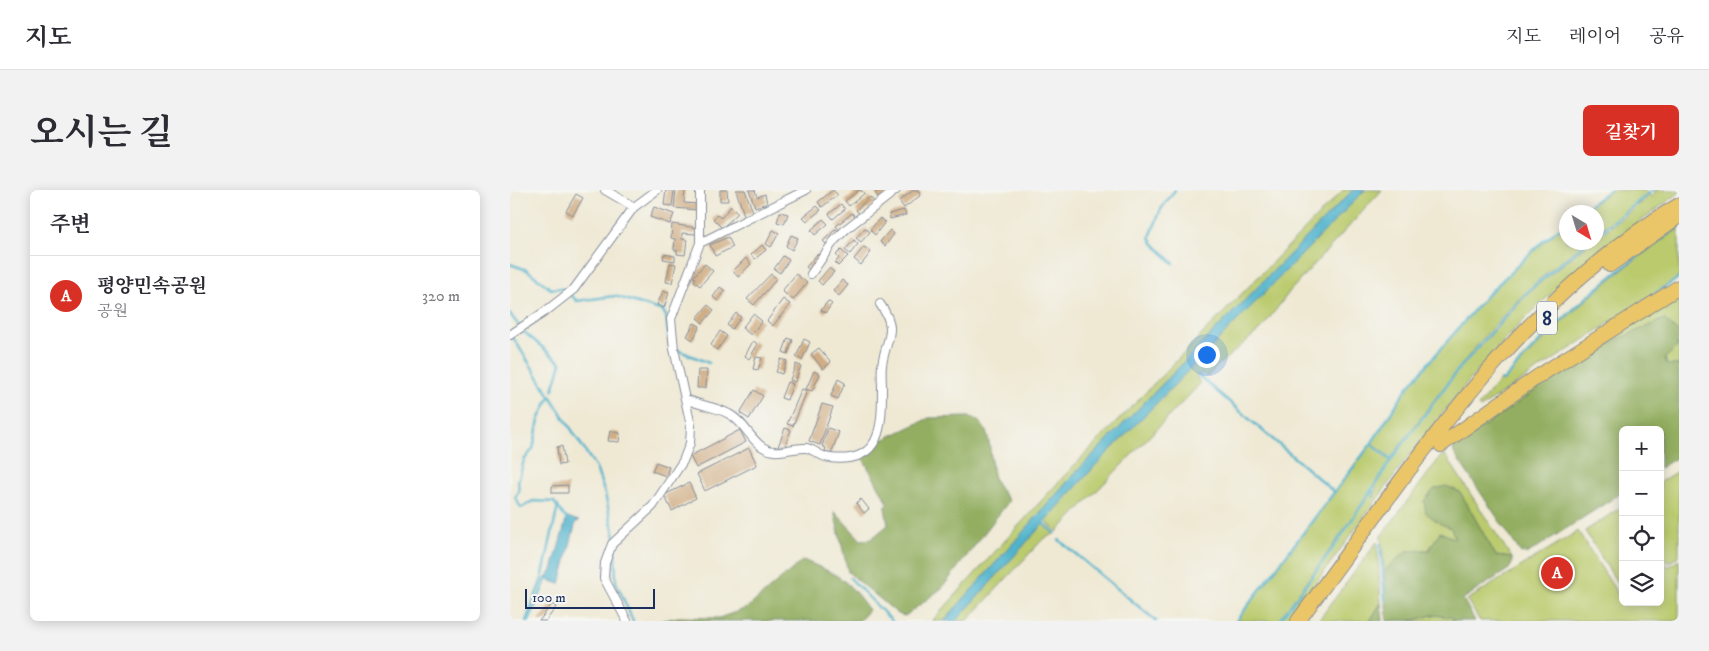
<!DOCTYPE html>
<html lang="ko">
<meta charset="utf-8">
<style>
body{margin:0;font-family:"IM FELL DW Pica","Noto Serif KR",serif;background:#f2f2f3;color:#2b2b33}
.controls{position:absolute;right:15px;bottom:15px;display:grid;overflow:hidden;border-radius:8px;box-shadow:0 2px 12px #0003}
.controls button{width:45px;height:45px;display:grid;place-items:center;padding:0;border:0;border-bottom:1px solid #e1e1e2;background:#fff;color:#2b2b33;font:25px sans-serif}
.compass{position:absolute;left:1049px;top:15px;width:45px;height:45px;border-radius:50%;background:#fff;box-shadow:0 2px 12px #0003;rotate:142deg}
.scale{position:absolute;left:15px;bottom:12px;width:130px;box-sizing:border-box;padding-left:5px;border:2px solid #1b2f5e;border-top:0;font-size:14px;line-height:18px;white-space:nowrap;color:#1b2f5e;-webkit-text-stroke:4px #f6f6f2;paint-order:stroke}
.you{position:absolute;left:696px;top:164px;width:18px;height:18px;margin:-12px;border:4px solid #fff;border-radius:50%;background:#1a73e8;box-shadow:0 0 0 8px #1a73e833}
.badge{display:grid;place-items:center;width:32px;height:32px;border-radius:50%;background:#d93025;color:#fff;font-size:16px;font-weight:700}
.pin{position:absolute;translate:-50% -50%;border:2px solid #fff;box-shadow:0 1px 5px #0006}
.list{margin:0;padding:0;list-style:none}
h2{display:flex;justify-content:space-between;align-items:center;height:65px;margin:0;padding:0 20px;font-size:21px}
h2 small{font-size:16px;font-weight:400;color:#7c7c81}
.list li{display:grid;grid-template-columns:32px 1fr auto;gap:15px;align-items:center;box-sizing:border-box;height:80px;padding:0 20px;border-top:1px solid #e1e1e2}
.list b{display:block;font-size:19px;white-space:nowrap}
.list p{margin:0;font-size:16px;white-space:nowrap;color:#7c7c81}
.list em{font-size:16px;font-style:normal;color:#7c7c81}
.icon{flex:none;width:28px;height:28px;fill:none;stroke:currentColor;stroke-width:2;stroke-linecap:round;stroke-linejoin:round}
.map{position:relative;flex:none;width:1169px;height:431px;overflow:hidden;border-radius:8px}
header{display:flex;align-items:center;gap:30px;box-sizing:border-box;height:70px;padding:0 25px;background:#fff;border-bottom:1px solid #e1e1e2}
header strong{font-size:24px}
nav{display:flex;gap:28px;margin-inline-start:auto;font-size:18px}
.intro{display:flex;align-items:center;justify-content:space-between;box-sizing:border-box;height:120px;padding:0 30px}
h1{margin:0;font-size:35px}
.button{padding:12px 22px;border-radius:8px;background:#d93025;color:#fff;font-size:18px;font-weight:700}
main{display:flex;gap:30px;padding:0 30px}
aside{flex:1;background:#fff;border-radius:8px;box-shadow:0 2px 12px #0003}
.map>svg:first-child{display:block}
</style>
<header>
<strong>지도</strong>
<nav><a>지도</a><a>레이어</a><a>공유</a></nav>
</header>
<div class="intro"><h1>오시는 길</h1><a class="button">길찾기</a></div>
<main>
<aside>
<h2>주변<small></small></h2>
<ul class="list">
<li><span class="badge">A</span><div><b>평양민속공원</b><p>공원</p></div><em>320 m</em></li>
</ul>
</aside>
<div class="map">
<svg width="1169" height="431" viewBox="0 0 1169 431">
<rect width="100%" height="100%" fill="#f6f6f2"/>
<filter id="ink" filterUnits="userSpaceOnUse"><feTurbulence type="fractalNoise" baseFrequency=".02" numOctaves="2"/><feDisplacementMap in="SourceGraphic" scale="10" xChannelSelector="R" yChannelSelector="G"/><feConvolveMatrix kernelMatrix="1 2 1 2 8 2 1 2 1" color-interpolation-filters="sRGB"/></filter>
<filter id="wash" filterUnits="userSpaceOnUse"><feTurbulence type="fractalNoise" baseFrequency=".0096" numOctaves="4" result="noise"/><feDisplacementMap in="SourceGraphic" scale="20" xChannelSelector="R" yChannelSelector="G"/><feGaussianBlur stdDeviation="1.12" result="paint"/><feColorMatrix in="noise" values="0 0 0 0 0 0 0 0 0 0 0 0 0 0 0 0 0 1.4 0 .05"/><feComposite in="paint" operator="in"/></filter>
<g filter="url(#wash)">
<rect width="100%" height="100%" fill="#efe9d4"/>
<path fill="#baca6c" stroke="#6a7c65" d="M833,0H843L568,280L434,431H422L553,287Z
M855,0H872L780,101L752,138L707,176L697,187L691,183L686,185L690,194L547,342L535,331L585,276Z
M1102,0H1134L1137,3L1133,10L1087,44L1086,22H1071Z
M1145,0H1169V3C1113,44 1057,85 1009,135C923,225 852,332 778,431H770L862,302L864,308L866,295L881,270L948,181L1019,102L1079,53L1086,52L1087,47L1134,11L1139,4L1141,7L1145,4Z
M1056,34V52L1075,53C1055,68 1034,84 1016,102C965,152 923,211 881,268L862,253L898,198L976,107L1031,54Z
M1169,38V87L970,218L968,216L990,190L993,192C1046,133 1104,83 1169,38Z
M1169,103V143L1158,135L943,258V255L1053,176Z
M1169,153V175L1157,176L1155,168Z
M861,255L880,271L879,274L827,350L768,431H727Z
M932,265L936,266L1002,368L986,366L950,302L936,296L931,334L941,337L946,349L930,342L919,360C900,359 888,368 874,381L871,346Z
M1169,280V366L1158,373L1153,366L1150,367V292Z
M1113,316V402L1075,341Z
M532,334L544,344L533,349L457,431H446Z
M1068,341L1114,414L1118,412H1150V394L1152,392L1150,372L1153,370L1158,377L1169,370V431H970L957,410Z
M867,352L871,413L860,431H808Z
M922,425L941,427L944,431H900Z"/>
<path fill="#93ae60" stroke="#576e5f" d="M1154,129L1169,143L1167,157L1155,168L1157,175H1169V266L1150,278V240H1113V302L1023,360L1016,364L1011,363L944,263L943,258L1036,193L1108,149Z
M460,227C485,234 478,268 484,288C486,296 495,304 499,311L432,398L395,426L388,424L338,382L324,321L351,350L361,349L378,335L375,318L378,313L352,267L368,252L419,228Z
M936,296L950,302L986,366L1002,368V374L999,379L953,409L965,431H944L941,427L922,425L905,430L877,431L874,381L896,361L919,360L930,342L945,349L941,338L931,334L916,323L914,311L924,299Z
M293,370C329,385 336,388 359,420L349,431H150L168,427L209,428L237,418Z
M871,413L873,431H860Z"/>
<path fill="#4db2cc" stroke="#347095" d="M843,0H855L585,276L446,431H434L568,280Z
M57,327L69,331L66,332L50,394L35,389L42,380Z"/>
<g fill="none" stroke-linecap="round" stroke-linejoin="round">
<path stroke="#4db2cc" stroke-width="2.5" d="M1070,22L1100,0
M1086,45L1143,0
M663,73L643,53L640,47L651,19L665,0
M0,74L17,80L41,99C53,96 59,103 67,111L105,106L153,121L156,126L160,157L199,173
M1146,103L1169,88
M0,124L13,141L51,173L43,200
M2,146L86,278L95,304L105,348
M688,185L823,301
M991,190L993,191C1045,131 1104,81 1169,36
M39,208L29,230L23,259L14,270L8,292L9,302L5,307L11,318L23,311L44,312L57,330
M861,254L881,270
M863,300V307
M531,331L545,343
M549,350L646,431
M105,354L106,392L123,431
M870,354L875,411
M340,388L382,431
M16,431L32,389L48,316
M19,431L36,390
M726,431L861,254L897,198L976,106L1030,54L1056,33
M769,431L828,351L881,270L947,181L1018,101L1077,52"/>
</g>
<g id="blocks">
<path fill="#d0ad84" d="M156,0L164,1L162,16L154,15Z
M166,0H175L174,13L188,14V20L164,18Z
M210,0H217L218,11H210Z
M226,0H235L243,22L234,25Z
M239,0H245L247,7L255,4L257,13L245,17Z
M323,0L328,5L312,17L308,12Z
M349,0L355,3L339,16L335,11Z
M370,0H384L370,10L365,3Z
M404,0H408L411,5L394,18L389,11Z
M66,4L73,8L63,25L56,21Z
M360,7L365,13L350,25L346,20Z
M331,14L335,19L323,29L319,24Z
M221,16L228,23L212,38L203,29L207,25L211,28Z
M307,16L311,20L297,31L293,27Z
M144,17L164,24L160,34L140,27Z
M394,20L396,25L380,29L379,24Z
M270,22L278,24L274,34L267,32Z
M342,23L346,28L330,41L326,36Z
M370,28L375,32L365,45L360,40Z
M313,29L318,34L305,45L301,40Z
M162,34L187,38L186,44L172,43V49L177,50L175,65L167,64V60H164L165,49L161,48Z
M355,38L360,42L351,52L346,48Z
M326,39L329,43L316,54L313,51Z
M263,40L269,43L261,57L256,54Z
M380,40L384,44L375,56L370,52Z
M281,45L288,48L282,60L276,56Z
M218,47L223,57L205,66L200,55Z
M344,50L348,54L340,64L335,60Z
M252,55L256,60L245,69L241,65Z
M354,57L361,62L351,75L344,69Z
M331,60L338,66L328,76L325,73L329,68L326,65Z
M154,64L165,66V71L153,69Z
M307,64L312,68L301,81L296,77Z
M273,66L279,70L270,83L264,79Z
M236,68L241,74L228,87L223,81Z
M160,73L166,74L162,93L156,92Z
M195,74L203,81L190,96L184,91L186,88L183,87Z
M319,78L324,82L312,95L308,91Z
M261,84L266,88L263,93L244,115L237,109Z
M286,84L297,93L283,110L272,101Z
M332,90L338,95L329,106L323,101Z
M210,97L215,101L208,111L203,107Z
M153,101L159,103L154,118L147,115Z
M273,109L280,114L263,136L257,131Z
M318,111L322,114L315,123L311,120Z
M198,115L204,120L193,133L187,128Z
M226,123L231,127L222,139L217,135Z
M243,124L252,131L241,145L232,138Z
M184,133L190,136L183,150L177,146Z
M210,141L217,146L207,160L201,155Z
M278,148L283,150L278,164L273,162Z
M294,149L300,152L292,170L286,167Z
M243,151L248,154L239,169L235,166Z
M309,158L321,172L313,179L301,164Z
M246,167L252,168L248,180L243,179Z
M271,169L277,171L272,184L266,182Z
M286,174L291,176L285,192L280,190Z
M188,180H197L196,198H187Z
M304,181L310,184L302,201L296,199Z
M328,189L335,193L328,209L321,206Z
M277,192L283,194L277,210L271,208Z
M292,199L297,201L283,236L277,234Z
M244,200L253,206L239,229L230,223Z
M312,214L323,217L310,255L299,251Z
M275,238L281,240L274,259L268,257Z
M318,238L329,242L321,264L315,261L316,258L312,256Z
M230,240L236,252L186,278L180,266Z
M100,241L110,243L109,252L98,251Z
M52,256L55,274L49,275L47,257Z
M239,258L247,275L195,301L187,284Z
M146,272L159,277L156,286L142,281Z
M179,293L186,308L162,321L154,305Z
M58,295V303H42V296Z
M351,309L359,319L354,323L346,313Z
M42,414L46,417L36,431H29Z"/>
</g>
</g>
<g filter="url(#ink)">
<use href="#blocks" fill-opacity="0" stroke="#858c99" stroke-width="1"/>
<g fill="none" stroke-linecap="round" stroke-linejoin="round">
<defs>
<path id="minor" d="M95,0L124,17
M190,53L296,0
M301,84L324,51L336,39L386,0
M0,145L36,121L64,99L124,17L147,0
M176,209C190,216 205,216 219,224C233,231 239,247 251,256C267,267 279,257 296,258C304,259 310,267 320,268C372,274 372,237 372,198C372,190 371,182 372,175C376,147 389,141 370,114
M117,431L94,388L95,373L102,354L143,316L173,271L180,253L181,236L164,159L161,129L190,53V0"/>
<path id="motorway" d="M1100,75L1169,26
M931,255L1027,187L1169,97
M788,431C897,285 1008,109 1169,15"/>
</defs>
<use href="#minor" stroke="#858c99" stroke-width="10"/>
<use href="#motorway" stroke="#858c99" stroke-width="16"/>
<use href="#minor" stroke="#fff" stroke-width="8"/>
<use href="#motorway" stroke="#ebc669" stroke-width="14"/>
</g>
</g>
<g text-anchor="middle" stroke-width="4.5" stroke-linejoin="round" paint-order="stroke">
<rect fill="#f6f6f2" stroke="#5d6b8a" stroke-width="1" x="1027" y="111.5" width="20" height="33" rx="4"/>
<g font-size="19" font-weight="bold" fill="#1b2f5e">
<text x="1037" y="135">8</text>
</g>
</g>
</svg>
<div class="controls">
<button>+</button>
<button>−</button>
<button><svg class="icon" aria-label="locate" viewBox="0 0 24 24"><circle cx="12" cy="12" r="6"/><path d="M12 2v4M12 18v4M2 12h4M18 12h4"/></svg></button>
<button><svg class="icon" aria-label="layers" viewBox="0 0 24 24"><path d="M12 4l9 5-9 5-9-5zM3 14l9 5 9-5"/></svg></button>
</div>
<svg class="compass" viewBox="-18 -18 36 36"><path d="M0-13l5 13h-10z" fill="#e53935"/><path d="M0 13l5-13h-10z" fill="#7c7c81"/></svg>
<div class="scale">100 m</div>
<div class="you"></div>
<div class="pin badge" style="left:1047px;top:383px">A</div>
</div>
</main>
